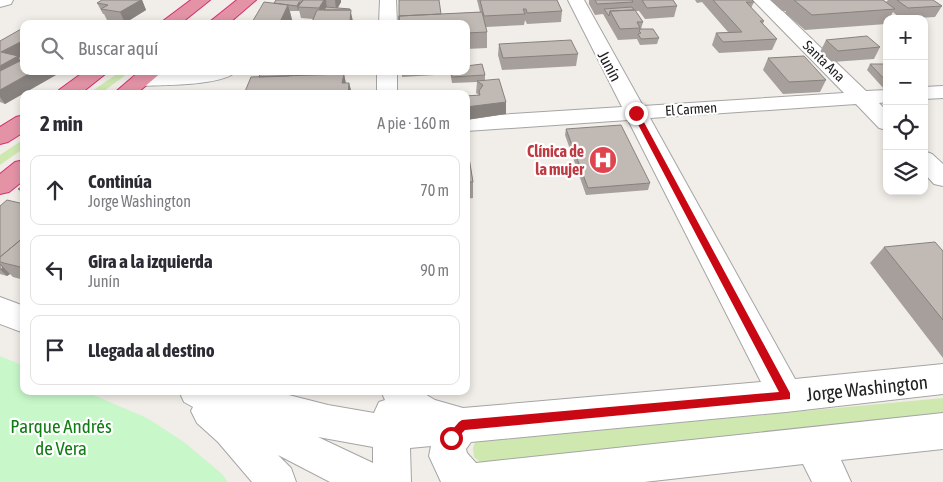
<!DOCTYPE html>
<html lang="es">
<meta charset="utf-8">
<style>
body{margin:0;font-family:"Asap Condensed",sans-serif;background:#f2f2f3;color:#2b2b33}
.controls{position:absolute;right:15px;top:15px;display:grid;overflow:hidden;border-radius:10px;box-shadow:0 2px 8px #0003}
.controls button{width:45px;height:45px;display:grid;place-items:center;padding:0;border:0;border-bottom:1px solid #e1e1e2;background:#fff;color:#2b2b33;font:25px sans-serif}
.stop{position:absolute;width:15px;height:15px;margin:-11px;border:4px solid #c90813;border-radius:50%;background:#fff}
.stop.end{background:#c90813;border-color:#fff;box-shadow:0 1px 5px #0008}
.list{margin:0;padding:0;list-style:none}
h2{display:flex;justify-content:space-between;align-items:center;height:65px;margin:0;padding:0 20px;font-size:21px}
h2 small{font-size:16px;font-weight:400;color:#7c7c81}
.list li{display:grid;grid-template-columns:32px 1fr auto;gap:15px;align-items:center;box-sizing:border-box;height:70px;margin:0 10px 10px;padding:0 10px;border:1px solid #e1e1e2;border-radius:10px}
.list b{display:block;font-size:19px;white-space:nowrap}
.list p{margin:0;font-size:16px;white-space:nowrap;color:#7c7c81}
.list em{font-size:16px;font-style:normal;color:#7c7c81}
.icon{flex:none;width:28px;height:28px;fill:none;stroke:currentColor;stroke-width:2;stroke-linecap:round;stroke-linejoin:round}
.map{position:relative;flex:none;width:943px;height:482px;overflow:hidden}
.search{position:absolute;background:#fff;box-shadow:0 2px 8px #0003;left:20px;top:20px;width:450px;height:55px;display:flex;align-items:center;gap:12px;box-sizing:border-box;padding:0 18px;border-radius:10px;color:#7c7c81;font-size:19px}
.panel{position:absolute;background:#fff;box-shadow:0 2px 8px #0003;left:20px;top:90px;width:450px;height:305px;border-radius:10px}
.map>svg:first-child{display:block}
</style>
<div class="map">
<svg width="943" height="482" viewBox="0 0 943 482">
<rect width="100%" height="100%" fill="#f1ede8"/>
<path fill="#cfe8b0" d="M121,71H131L100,94H88Z
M24,139V148L0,165V155Z
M943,398V415L480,462L474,457L473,448L475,442Z"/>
<path fill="#c8f8c9" d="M0,356L24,366V391H84L147,418L184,442L222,474L228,482H0Z"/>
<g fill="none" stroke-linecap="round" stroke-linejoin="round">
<defs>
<path id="minor" d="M0,0H13L11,4L0,7Z
M380,0H396L397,24H379Z
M568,0H584L643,106L844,93L753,0H771L866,91L887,90V102L879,103L887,111V130L879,128L856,104L650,118L795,379L943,364V394L786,412L471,442L466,449L467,453L476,463L943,413V449L841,460L851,482H812L803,464L644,482H441L429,456L431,446L410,448L411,482H330L278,455L291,468L296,482H252L218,442L197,423L191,411L193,407L184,402L179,391H273L328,405L374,413L379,402L385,400L381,391H420L435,400L463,408L761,382L628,120L466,131V117L622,107ZM318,437L373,447V463L320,438Z
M199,71H236C225,86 160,85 141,86L134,84L131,80L134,76L141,74Z
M377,71H397V94H377Z
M943,86V98L924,99V87Z
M924,151L932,154L943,164V186L934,184L924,173Z
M0,297L24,306V333L0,324Z"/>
<path id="highway" d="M191,0H210L180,24H159Z
M237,0H256L228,24H207Z
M85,71H109L80,94H56L59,90Z
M140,71H163L136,94H113Z
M24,115V132L8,142L0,144V127L16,117Z
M24,160V180L9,192L0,194V174L15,162Z"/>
</defs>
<use href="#minor" stroke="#a5a5a5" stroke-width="2"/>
<use href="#highway" stroke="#d52f71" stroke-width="2"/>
<use href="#minor" fill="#fff" fill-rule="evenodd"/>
<use href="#highway" fill="#e493a7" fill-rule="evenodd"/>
</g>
<path fill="#a69f9b" d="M102,0H142L146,10L125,23L107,20L104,14H103L97,3Z
M276,0H341V2L338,8L350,9L353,24H299L312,22L313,19L301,18L299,10L298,11H290L292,20L290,24H251L274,3Z
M477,0H557L562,11L561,22L527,24L525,20L524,25L486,27L487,32V48L466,49V24L441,14L480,12Z
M589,0H673L677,6L674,17L645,19L639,11H635L643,22L641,29L659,38L657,44L640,45L637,39L618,40L603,14L595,15L589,4Z
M695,0H752L754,2L751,8L764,21L763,24L777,39L772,50L719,53L712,45L716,33L728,32L702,2L697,3Z
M770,0H883L886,2L888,0H933L942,6L935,17L901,19L893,12L889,19H887L886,24L805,30L785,13L786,11H782Z
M826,40L880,47L874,59L832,62L820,52Z
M0,41L19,58L24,71H63L5,104L0,102Z
M499,44L578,54L576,66L502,70L498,55Z
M466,49L468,55V65L485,75V80L506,102V114L466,120V96L479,95L476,93L477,82L452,83L450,71H466Z
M768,58L826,80L820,92L783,94L763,70Z
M870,64H887V90H885L867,70Z
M261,71H312L311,74H292V76L344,74L346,83H349L352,94H244L259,77Z
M402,71H434L435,75L402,77Z
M566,129L650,183L648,190L586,195L565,135Z
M466,139L473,182V198L466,199Z
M24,185V196L18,189Z
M24,204V280L13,277L10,274L7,276L0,274V206Z
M884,247L943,251V358L870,263Z"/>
<path fill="#87827e" d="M141,0H142L146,10L125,23L120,12Z
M324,0H326L327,9L320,14L319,8Z
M335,0H341V2L336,10Z
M299,2L301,7H298L299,10L298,11L297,6Z
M288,5L292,20L290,24H279Z
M350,9L353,21V24H351L350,21Z
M24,40V56L19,58L24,65L6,79L0,70L1,52Z
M34,71H63L5,104L0,97V90Z
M290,71H292L293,75L290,84L288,78Z
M344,74L347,90L342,83Z
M349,83L352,94H348Z
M506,102V114L466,120V107Z
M3,267L10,274L7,276L1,270Z"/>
<path fill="#c1b9b4" stroke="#87827e" d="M102,0H141L120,12L101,9L108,5L97,3Z
M276,0H303L302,2H299L297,6L274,3Z
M303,0H324L319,8L298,7Z
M399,0H439L441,14L399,16V24Z
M480,0H557L562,11L527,13L526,9H523L525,14L484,16Z
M595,0H632L633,2L597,4Z
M642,0H673L677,6L647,8Z
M713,0H752L754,2H746L764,21H760L777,39L723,42L716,33L742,32Z
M794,0H883L895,9L812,15Z
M897,0H933L942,6L908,8Z
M264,2L288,5L279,24H251Z
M326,7L350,9V10H324Z
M632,7L634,10L610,11L609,16L604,9Z
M317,10H351L350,21H339L338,24H299L300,23L312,22Z
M635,10L643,22H637L640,28L620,29L610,11Z
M482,12L487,32L466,33V24H400L399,16Z
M23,28H24V40L1,52L18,56L0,66V41Z
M640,29H653L659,38L641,39L638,34L641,33L639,31Z
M867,36L880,47L838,51L826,40Z
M571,40L578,54L503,58L499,44Z
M804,56L826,80L789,82L768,58Z
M24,59V71H34L0,90V71Z
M482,64L485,75L452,77L451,71H466V66Z
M870,64H887V82Z
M261,71H290L289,76L259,77Z
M344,74L342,83H349L348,94H244L251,77Z
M499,79L506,102L466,107V96L480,95L479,91L483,85L477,81Z
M621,125L650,183L588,188L566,129Z
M466,139L473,182H466Z
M24,185V190L18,189Z
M7,200L24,204V237L0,257V206Z
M24,237V268L0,262V257Z
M935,242L943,251V320L884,247Z
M0,264L3,267L1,270L0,269Z"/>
<path fill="#c90813" d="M636,111L639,113L790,393V399L465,430L451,444L447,442L445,438L459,422L462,420L779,392L632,113Z"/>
<defs>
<symbol id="hospital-disc" viewBox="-11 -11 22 22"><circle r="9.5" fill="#e0444e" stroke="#fff"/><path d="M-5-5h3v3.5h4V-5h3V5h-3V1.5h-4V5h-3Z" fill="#fff"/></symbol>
</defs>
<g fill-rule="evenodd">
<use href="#hospital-disc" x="587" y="144" width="32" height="32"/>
</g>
<g text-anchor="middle" stroke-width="4.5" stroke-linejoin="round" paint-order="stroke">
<g font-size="14" fill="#212121" stroke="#fff">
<text transform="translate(824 61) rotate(44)" y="5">Santa Ana</text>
<text transform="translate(691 109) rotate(-4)" y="5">El Carmen</text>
</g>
<g font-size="16" fill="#212121" stroke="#fff">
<text transform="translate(610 66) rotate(62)" y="6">Junín</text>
</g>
<g font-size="16" font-weight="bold" fill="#be3a42" stroke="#fff" text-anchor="end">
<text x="584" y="157">Clínica de<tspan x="584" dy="18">la mujer</tspan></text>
</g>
<g font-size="19" fill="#212121" stroke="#fff">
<text transform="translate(867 388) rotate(-6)" y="7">Jorge Washington</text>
</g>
<g font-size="19" fill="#107d13" stroke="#fff">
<text x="61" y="433">Parque Andrés<tspan x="61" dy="22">de Vera</tspan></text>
</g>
</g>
</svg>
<div class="controls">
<button>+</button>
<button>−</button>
<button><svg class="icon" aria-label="locate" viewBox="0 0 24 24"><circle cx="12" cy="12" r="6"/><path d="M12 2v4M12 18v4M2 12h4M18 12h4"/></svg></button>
<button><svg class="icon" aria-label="layers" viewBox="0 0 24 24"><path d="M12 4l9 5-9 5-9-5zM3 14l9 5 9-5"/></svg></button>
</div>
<div class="stop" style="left:451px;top:438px"></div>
<div class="stop end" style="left:636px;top:113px"></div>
<div class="search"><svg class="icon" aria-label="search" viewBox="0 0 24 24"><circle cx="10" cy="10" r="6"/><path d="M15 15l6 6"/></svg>Buscar aquí</div>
<section class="panel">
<h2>2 min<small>A pie · 160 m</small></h2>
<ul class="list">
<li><svg class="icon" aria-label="ahead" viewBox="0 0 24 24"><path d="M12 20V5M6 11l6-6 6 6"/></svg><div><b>Continúa</b><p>Jorge Washington</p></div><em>70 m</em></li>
<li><svg class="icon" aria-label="left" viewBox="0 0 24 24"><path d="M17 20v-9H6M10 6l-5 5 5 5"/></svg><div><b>Gira a la izquierda</b><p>Junín</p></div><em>90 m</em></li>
<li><svg class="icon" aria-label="arrive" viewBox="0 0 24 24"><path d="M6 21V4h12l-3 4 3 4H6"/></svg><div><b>Llegada al destino</b></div></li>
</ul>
</section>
</div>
